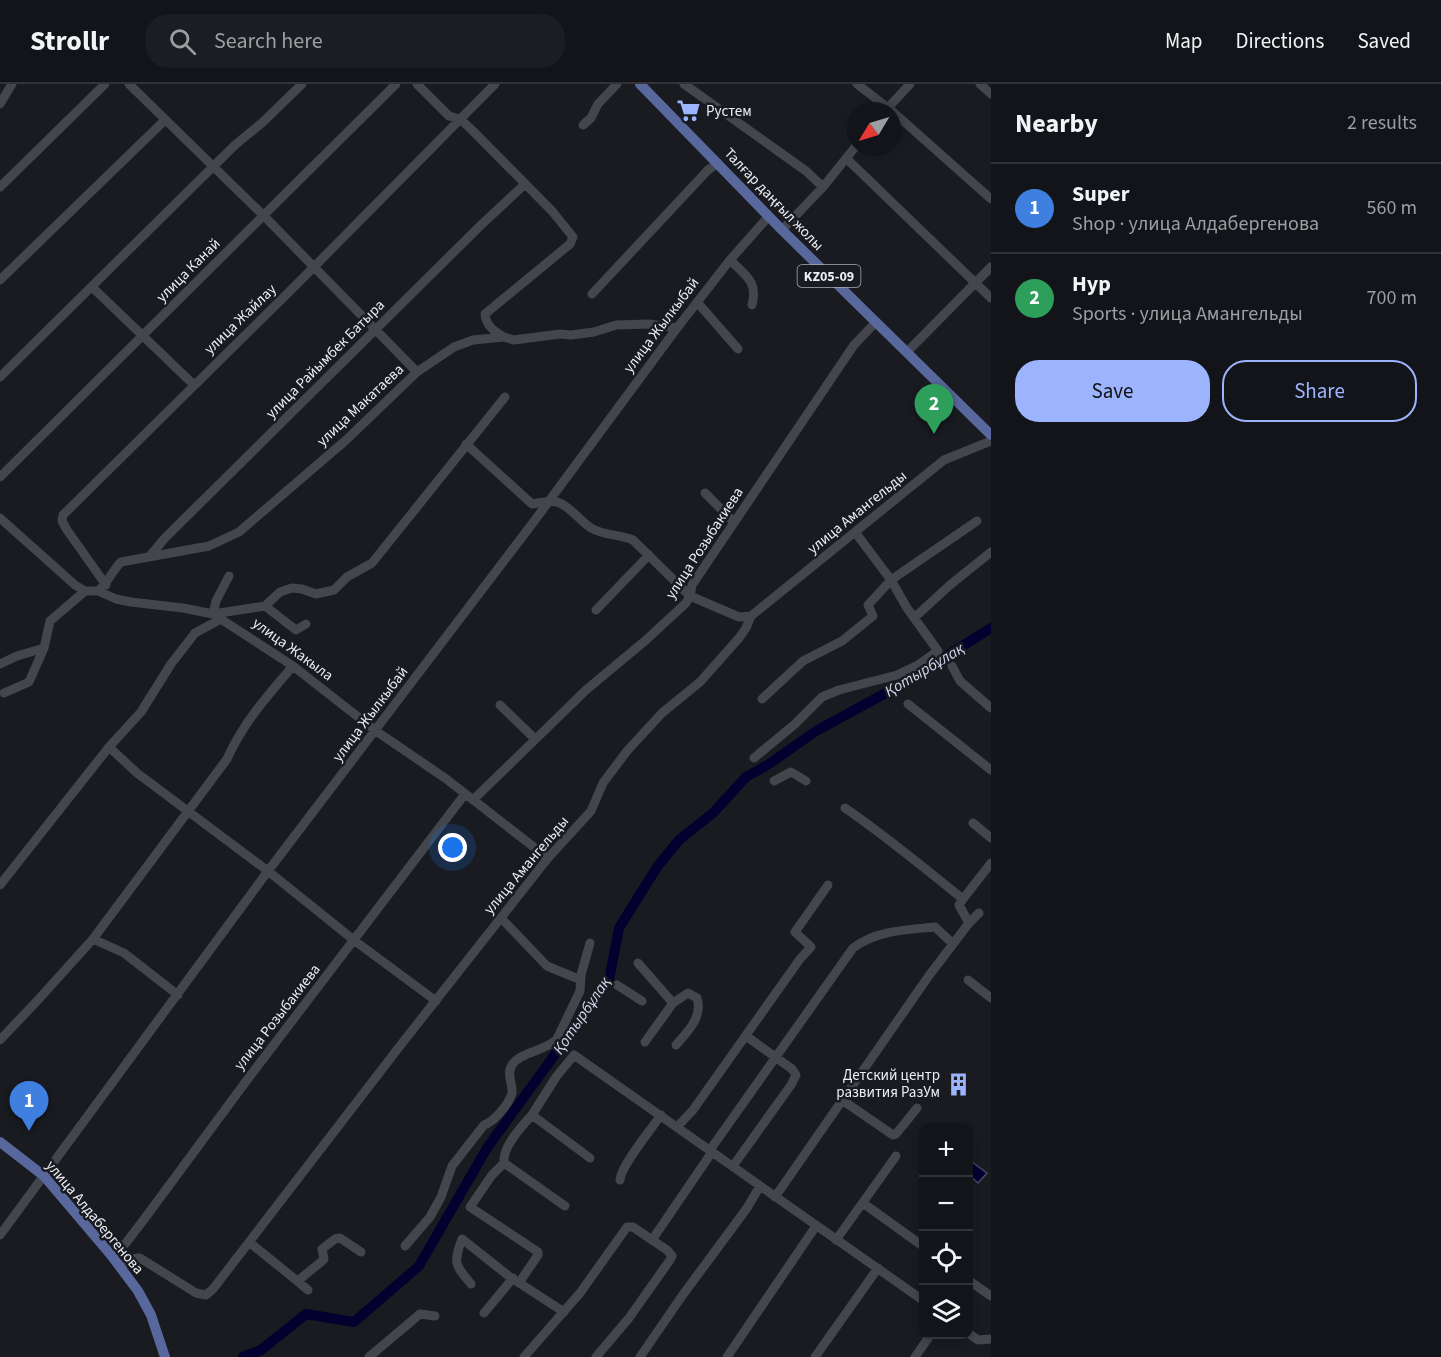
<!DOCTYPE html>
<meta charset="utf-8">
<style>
body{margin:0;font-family:"Source Sans 3",sans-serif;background:#1c1d22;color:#f1f3f6}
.controls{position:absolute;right:18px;bottom:18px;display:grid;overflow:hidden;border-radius:12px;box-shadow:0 3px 9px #0003}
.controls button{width:54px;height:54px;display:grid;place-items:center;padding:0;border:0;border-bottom:2px solid #323338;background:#131419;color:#f1f3f6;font:30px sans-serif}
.compass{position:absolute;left:847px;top:18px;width:54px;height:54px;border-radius:50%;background:#131419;box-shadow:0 3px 9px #0003;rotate:232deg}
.you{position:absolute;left:453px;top:764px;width:21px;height:21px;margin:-15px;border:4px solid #fff;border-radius:50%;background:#1a73e8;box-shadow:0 0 0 9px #1a73e833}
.badge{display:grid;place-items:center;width:39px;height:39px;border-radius:50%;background:#9cb4fd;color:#fff;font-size:20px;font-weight:700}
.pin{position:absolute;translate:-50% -50px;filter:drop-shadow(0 2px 3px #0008)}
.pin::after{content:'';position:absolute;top:32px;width:21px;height:18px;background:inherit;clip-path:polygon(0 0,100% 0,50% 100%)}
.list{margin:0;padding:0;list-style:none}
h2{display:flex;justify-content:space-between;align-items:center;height:78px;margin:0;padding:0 24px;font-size:26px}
h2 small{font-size:20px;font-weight:400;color:#9d9ea2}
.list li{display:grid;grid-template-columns:39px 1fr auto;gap:18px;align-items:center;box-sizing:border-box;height:90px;padding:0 24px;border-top:2px solid #323338}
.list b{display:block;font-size:22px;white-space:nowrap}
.list p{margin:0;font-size:20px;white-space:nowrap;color:#9d9ea2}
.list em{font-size:20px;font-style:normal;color:#9d9ea2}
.actions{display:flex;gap:12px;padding:18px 24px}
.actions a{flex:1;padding:14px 0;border:2px solid #9cb4fd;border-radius:24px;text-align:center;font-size:21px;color:#9cb4fd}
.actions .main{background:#9cb4fd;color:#111}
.icon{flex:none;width:33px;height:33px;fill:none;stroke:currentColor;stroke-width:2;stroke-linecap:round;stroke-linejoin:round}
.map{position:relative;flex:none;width:991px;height:1273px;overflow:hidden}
header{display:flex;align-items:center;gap:36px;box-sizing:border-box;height:84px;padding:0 30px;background:#131419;border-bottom:2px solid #323338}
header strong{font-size:28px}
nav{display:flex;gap:33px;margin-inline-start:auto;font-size:21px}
.search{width:420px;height:54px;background:#1c1d22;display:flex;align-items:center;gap:15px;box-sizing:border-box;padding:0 21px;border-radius:24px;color:#9d9ea2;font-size:22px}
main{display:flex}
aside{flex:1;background:#131419}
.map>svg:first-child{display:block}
</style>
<header>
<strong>Strollr</strong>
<div class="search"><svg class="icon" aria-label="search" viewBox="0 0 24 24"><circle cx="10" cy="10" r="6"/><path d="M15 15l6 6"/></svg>Search here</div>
<nav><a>Map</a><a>Directions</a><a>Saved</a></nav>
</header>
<main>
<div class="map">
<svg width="991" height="1273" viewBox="0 0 991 1273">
<rect width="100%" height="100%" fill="#191b21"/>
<path fill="#030030" stroke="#49476a" stroke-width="1.5" d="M968,1075L987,1089L978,1099L969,1091Z"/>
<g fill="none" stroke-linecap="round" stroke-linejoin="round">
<path stroke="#030030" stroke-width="10" d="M243,1273L261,1266L306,1230L354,1238L419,1182L487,1064L609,896L619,844L657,783L679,756L713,729L746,693L769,680L816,647L895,604L991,544"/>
<path stroke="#43464d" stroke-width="9" d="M129,0L264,132L417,288
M417,0L449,32L460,35L472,46L552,127L573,153L570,160L485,230C486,242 494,247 504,253
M684,0L806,87L823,103
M857,0L892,27
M980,0L991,10
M0,20L12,0
M885,27L910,0
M892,27L991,115
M583,41L591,34L598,20L617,0
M847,75L991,214
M0,103L105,0
M782,146L823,103L856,62
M730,176C746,192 758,197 752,221
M0,196L165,36
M92,203L194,301
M592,210L708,86L718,79
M697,218L738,265
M907,268L991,183
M0,293L235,61L263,38L302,0
M466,360L532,420C539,419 549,416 556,418C567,419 581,438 591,444C605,452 619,450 633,456L690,512L739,533L751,532
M0,393L396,0
M705,409L734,438
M0,434L75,501L85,507H98L116,515L131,518L183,524L213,530L293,582L376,647L445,694L548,774
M149,473L165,454L480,142L525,100
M229,492L216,517L213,530L265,522L280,508L292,504L302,505L316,510L334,506L347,493L372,479L505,313
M106,501L67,446L62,437L63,431L294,203L495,0
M98,507C108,499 112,487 121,478L209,462L239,448L345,357L417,288L454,263L473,256L504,253L514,256L560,250L571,251L594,248L616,241L649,240L677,244
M265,522L296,546L306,540
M596,526L649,471
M914,534L950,501L991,468
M0,580L17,572L44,564L50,537L85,507
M952,582L960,597L991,624
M4,609L29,598L44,564
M762,615L803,577L842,557L873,532L868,521L891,496L977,437
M908,620L991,686
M500,621L535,655
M109,663L137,689L268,787L355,857L436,917
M754,674L795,640L822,613L839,606L897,591L918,581L938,567L907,524L891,496L855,448
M774,697L791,688L806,697
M473,716L586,606L646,556L686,519L690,512L692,501L854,261L876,238
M845,724C886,752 924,784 963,815L991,779
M973,739L991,754
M0,801L109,663L141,628L171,580L195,549L221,535
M501,834L547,882L576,894H581
M969,839L979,829
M93,855L124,869L178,911
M638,879L673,919L645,958
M968,896L991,914
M617,901L642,917
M673,919L688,909L697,914C703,933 688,947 676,961
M0,956L37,917L93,855L227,675C243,639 268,611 293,582
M842,1016L893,1051L896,1050L917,1024
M532,1031C522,1042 502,1063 504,1079L565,1122
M678,1042L693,1026L800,875L811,863L795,848L828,801
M710,1066L853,864C877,846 906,846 935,843L953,860
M590,1074L532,1031L556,993L574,971L924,1217
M504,1079L492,1091L470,1123L538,1168V1171L519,1199
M733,1082L791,1001L796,991L792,985L746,952
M620,1096C620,1083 652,1044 661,1031
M775,1113L928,893L969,839L959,821L963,815
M863,1119L924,1163
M0,1151L268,787L535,436L677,244L730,176L769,132
M836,1156L896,1072
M249,1158L296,1196L300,1195L321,1178L324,1175L322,1165L335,1155L340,1154L361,1168
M405,1162L430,1133L441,1113L452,1082L484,1041C494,1038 509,1020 512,1009C513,1000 506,990 512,981C520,968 546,967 557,955L580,907L581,891L590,859
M111,1171L126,1159L145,1134L250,992L465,710
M120,1184L129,1175L140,1174L196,1209L206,1211L213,1205L403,958L548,774L591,727L603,699L627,667L662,629L700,598L739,554L746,544L751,532L944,376L991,357
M296,1196L308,1206
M968,1196L991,1212
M471,1200C455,1181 453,1179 462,1155L510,1193L564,1228
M484,1229L513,1194
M968,1249L978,1256L991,1255
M369,1273L420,1230L435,1232
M524,1273L580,1209L627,1143H633L652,1156
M596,1273L629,1234L670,1176L672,1172L667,1166L652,1156L712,1068
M640,1273L682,1212L747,1124L760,1102
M727,1273L816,1142
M815,1273L878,1184
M915,1273L931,1250"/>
<path stroke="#58689c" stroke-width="10" d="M640,0L782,146L991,351
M0,1058L44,1092L111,1171L138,1207L151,1231L165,1273"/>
</g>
<defs>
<symbol id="supermarket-bare" viewBox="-9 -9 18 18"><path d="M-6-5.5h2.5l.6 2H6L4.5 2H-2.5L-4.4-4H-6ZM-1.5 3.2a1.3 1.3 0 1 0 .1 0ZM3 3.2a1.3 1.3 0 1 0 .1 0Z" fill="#9cb4fd" stroke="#191b21" stroke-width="2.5" paint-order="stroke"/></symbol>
<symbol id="building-bare" viewBox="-9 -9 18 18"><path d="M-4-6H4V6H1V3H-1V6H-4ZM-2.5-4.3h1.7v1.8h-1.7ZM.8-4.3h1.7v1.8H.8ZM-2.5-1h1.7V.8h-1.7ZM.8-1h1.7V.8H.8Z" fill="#9cb4fd" stroke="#191b21" stroke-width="2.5" paint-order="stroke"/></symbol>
</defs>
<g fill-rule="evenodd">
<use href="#supermarket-bare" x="672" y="10" width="33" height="33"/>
<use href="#building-bare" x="942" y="984" width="33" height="33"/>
</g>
<g text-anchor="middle" stroke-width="5" stroke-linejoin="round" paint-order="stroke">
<rect fill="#191b21" stroke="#adafb4" stroke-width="1.5" x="797.5" y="181" width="63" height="22" rx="4.5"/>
<g font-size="14" font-weight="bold" fill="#edeef3">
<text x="829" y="197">KZ05-09</text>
</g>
<g font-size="15" fill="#edeef3" stroke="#191b21" text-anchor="start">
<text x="706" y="32">Рустем</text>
<text x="940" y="996" text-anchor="end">Детский центр<tspan x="940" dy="17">развития РазУм</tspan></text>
</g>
<g font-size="15" fill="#edeef3" stroke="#191b21">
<text transform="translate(774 115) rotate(46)" y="5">Талғар даңғыл жолы</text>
<text transform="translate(188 186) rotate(-45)" y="5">улица Канай</text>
<text transform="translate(240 235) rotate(-44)" y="5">улица Жайлау</text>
<text transform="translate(661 241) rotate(-53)" y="5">улица Жылкыбай</text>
<text transform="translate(325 275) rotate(-45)" y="5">улица Райымбек Батыра</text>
<text transform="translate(360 321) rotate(-43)" y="5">улица Макатаева</text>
<text transform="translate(857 428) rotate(-39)" y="5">улица Амангельды</text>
<text transform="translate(704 459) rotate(-57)" y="5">улица Розыбакиева</text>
<text transform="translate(293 565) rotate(36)" y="5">улица Жакыла</text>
<text transform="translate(370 630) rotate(-53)" y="5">улица Жылкыбай</text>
<text transform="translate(526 781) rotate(-50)" y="5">улица Амангельды</text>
<text transform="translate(277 933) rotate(-52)" y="5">улица Розыбакиева</text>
<text transform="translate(95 1133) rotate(50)" y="5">улица Алдабергенова</text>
</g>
<g font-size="16" font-style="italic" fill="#d0d7ec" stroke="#191b21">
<text transform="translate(924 585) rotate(-31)" y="6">Қотырбұлақ</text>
<text transform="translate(581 931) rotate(-56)" y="6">Қотырбұлақ</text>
</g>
</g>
</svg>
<div class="controls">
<button>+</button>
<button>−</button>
<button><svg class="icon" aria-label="locate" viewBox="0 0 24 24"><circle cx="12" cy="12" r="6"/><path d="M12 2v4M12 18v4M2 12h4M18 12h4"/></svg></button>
<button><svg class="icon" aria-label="layers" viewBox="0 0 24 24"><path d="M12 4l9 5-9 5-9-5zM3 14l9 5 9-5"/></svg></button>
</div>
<svg class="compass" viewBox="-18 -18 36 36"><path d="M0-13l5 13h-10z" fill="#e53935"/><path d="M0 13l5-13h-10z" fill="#9d9ea2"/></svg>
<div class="you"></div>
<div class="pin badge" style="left:29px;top:1047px;background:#3f7fe0">1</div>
<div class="pin badge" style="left:934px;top:350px;background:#2e9e5b">2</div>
</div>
<aside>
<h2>Nearby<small>2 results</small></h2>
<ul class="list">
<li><span class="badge" style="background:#3f7fe0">1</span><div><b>Super</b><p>Shop · улица Алдабергенова</p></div><em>560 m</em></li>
<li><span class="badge" style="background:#2e9e5b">2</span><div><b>Нур</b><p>Sports · улица Амангельды</p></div><em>700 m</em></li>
</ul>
<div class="actions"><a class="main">Save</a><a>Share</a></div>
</aside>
</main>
